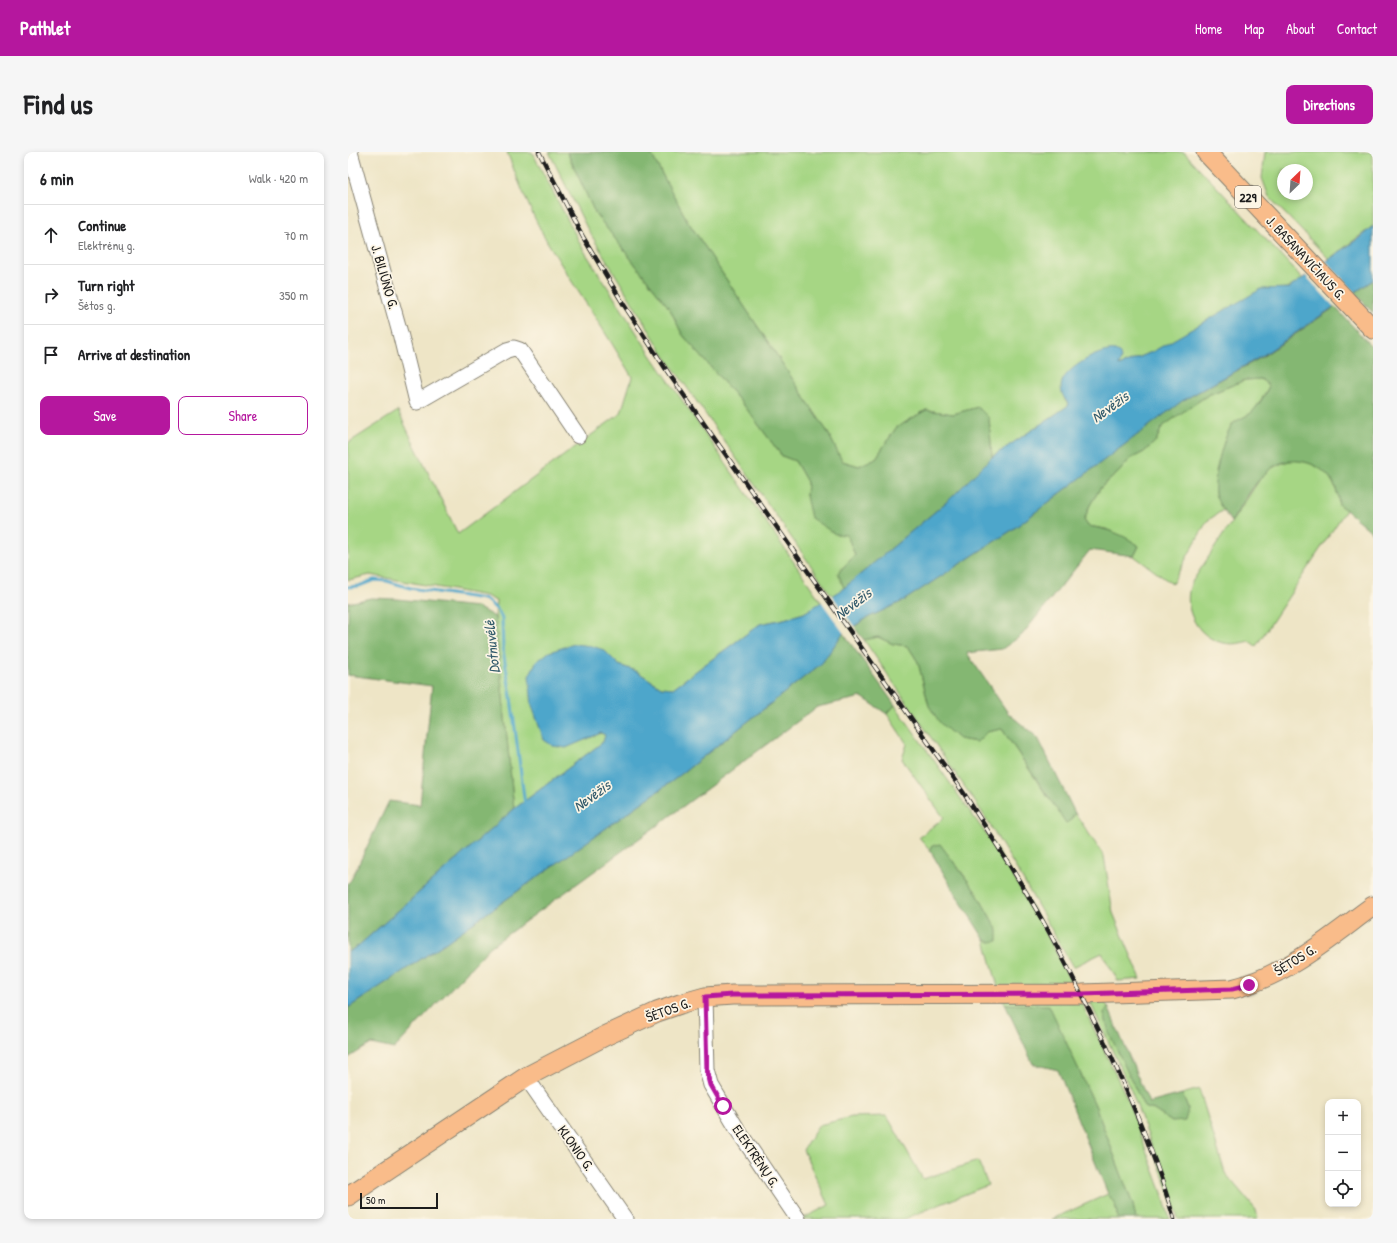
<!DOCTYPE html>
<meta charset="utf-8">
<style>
body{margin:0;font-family:"Patrick Hand",sans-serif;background:#f6f6f6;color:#202124}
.controls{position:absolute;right:12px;bottom:12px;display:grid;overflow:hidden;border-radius:8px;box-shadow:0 2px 6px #0003}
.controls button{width:36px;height:36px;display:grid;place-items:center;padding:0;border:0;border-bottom:1px solid #e0e0e0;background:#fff;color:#202124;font:20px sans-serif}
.compass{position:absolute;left:929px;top:12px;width:36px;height:36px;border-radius:50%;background:#fff;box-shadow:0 2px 6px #0003;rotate:25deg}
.scale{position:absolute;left:12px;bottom:10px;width:78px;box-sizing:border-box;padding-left:4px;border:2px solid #1c1c1c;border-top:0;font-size:11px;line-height:14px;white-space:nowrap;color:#1c1c1c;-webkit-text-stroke:3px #fcf5e5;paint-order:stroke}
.stop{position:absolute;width:12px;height:12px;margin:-9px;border:3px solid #b5179e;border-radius:50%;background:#fff}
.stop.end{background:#b5179e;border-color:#fff;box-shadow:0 1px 4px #0008}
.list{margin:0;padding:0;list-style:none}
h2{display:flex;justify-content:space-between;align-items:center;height:52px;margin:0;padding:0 16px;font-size:17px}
h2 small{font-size:13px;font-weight:400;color:#757577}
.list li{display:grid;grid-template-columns:26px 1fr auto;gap:12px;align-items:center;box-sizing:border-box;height:60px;padding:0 16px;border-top:1px solid #e0e0e0}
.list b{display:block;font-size:15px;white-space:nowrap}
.list p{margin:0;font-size:13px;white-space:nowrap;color:#757577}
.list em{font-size:13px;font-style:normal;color:#757577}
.actions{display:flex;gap:8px;padding:12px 16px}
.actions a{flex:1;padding:9px 0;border:1px solid #b5179e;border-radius:8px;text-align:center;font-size:14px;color:#b5179e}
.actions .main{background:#b5179e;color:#fff}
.icon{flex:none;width:22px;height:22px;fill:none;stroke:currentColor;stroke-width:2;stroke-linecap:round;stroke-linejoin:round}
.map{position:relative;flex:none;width:1025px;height:1067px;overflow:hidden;border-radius:8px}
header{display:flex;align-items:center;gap:24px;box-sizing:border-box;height:56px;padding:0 20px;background:#b5179e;color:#fff}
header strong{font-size:19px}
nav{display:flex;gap:22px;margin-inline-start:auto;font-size:14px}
.intro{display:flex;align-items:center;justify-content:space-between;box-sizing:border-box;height:96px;padding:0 24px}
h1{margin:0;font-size:28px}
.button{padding:10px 18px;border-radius:8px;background:#b5179e;color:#fff;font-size:14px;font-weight:700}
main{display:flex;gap:24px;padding:0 24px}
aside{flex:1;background:#fff;border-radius:8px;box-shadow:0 2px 6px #0003}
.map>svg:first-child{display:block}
</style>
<header>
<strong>Pathlet</strong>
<nav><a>Home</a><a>Map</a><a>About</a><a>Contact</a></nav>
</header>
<div class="intro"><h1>Find us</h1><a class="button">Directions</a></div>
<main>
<aside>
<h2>6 min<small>Walk · 420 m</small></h2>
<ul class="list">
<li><svg class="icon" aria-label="ahead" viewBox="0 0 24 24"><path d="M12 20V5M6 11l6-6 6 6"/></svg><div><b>Continue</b><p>Elektrėnų g.</p></div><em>70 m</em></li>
<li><svg class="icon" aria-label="right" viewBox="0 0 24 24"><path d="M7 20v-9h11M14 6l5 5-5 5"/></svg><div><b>Turn right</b><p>Šėtos g.</p></div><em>350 m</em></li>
<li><svg class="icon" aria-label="arrive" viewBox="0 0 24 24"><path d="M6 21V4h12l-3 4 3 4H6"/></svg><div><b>Arrive at destination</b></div></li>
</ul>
<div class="actions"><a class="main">Save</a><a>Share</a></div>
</aside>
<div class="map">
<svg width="1025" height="1067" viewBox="0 0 1025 1067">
<rect width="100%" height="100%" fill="#fcf5e5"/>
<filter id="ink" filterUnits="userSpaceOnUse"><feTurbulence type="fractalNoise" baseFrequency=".025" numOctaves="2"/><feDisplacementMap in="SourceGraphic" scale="8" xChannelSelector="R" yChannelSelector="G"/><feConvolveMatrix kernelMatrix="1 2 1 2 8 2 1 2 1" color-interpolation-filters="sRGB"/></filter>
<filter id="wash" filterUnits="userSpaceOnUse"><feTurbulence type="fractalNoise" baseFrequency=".012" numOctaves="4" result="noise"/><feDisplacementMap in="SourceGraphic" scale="16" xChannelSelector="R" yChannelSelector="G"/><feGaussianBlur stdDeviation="0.9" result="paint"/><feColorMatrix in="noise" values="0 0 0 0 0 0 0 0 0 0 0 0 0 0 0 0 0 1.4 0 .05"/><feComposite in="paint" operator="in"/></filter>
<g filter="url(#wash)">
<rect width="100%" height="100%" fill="#eee5c6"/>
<path fill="#a6d684" stroke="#617950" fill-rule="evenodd" d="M159,0H184L235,97L303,203L474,451L456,461L436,467L412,472L325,536L313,535L288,519L271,513L256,498L237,588L253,581L258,583L255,590L166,657L147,465L148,449L138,444L22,423L0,428V291L50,259L110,382L273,261L284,225C258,179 227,137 200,91C183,62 171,31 159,0Z
M201,0H219L247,61L322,157L334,182L398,256L434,304L447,309L459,330L458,344L499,383L507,403L490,421L496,436L484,444L315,201L239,76Z
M302,0H836L955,127C944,134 939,138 925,137L806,199L771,214V212L716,247L721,253L644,305L641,266L630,255L605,262L578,258L548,276L528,306L511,314L494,309L479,279L339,68Z
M917,0H1025V74L981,107L921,45L914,26ZM935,18H959V42H935Z
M913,227L921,234L916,243L905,260L884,272L876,290L868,319L867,341L875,358L859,369L824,432L786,404L791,394L758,377L740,374L736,368L742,353L753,335L770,321L782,307L796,300L808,289L814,275L839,257L860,243L897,228Z
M945,308C974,311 988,325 991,353L998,358L908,494L901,489C893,491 885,493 876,491C851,487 835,459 842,435C843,431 846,427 848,424L914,324C924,315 932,311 945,308Z
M530,485L545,492L560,494L570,510L581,554L611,587L629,590L639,580L654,577L701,647L723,668L727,661L756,704L765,761L793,827L770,829L754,801L725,815L674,726L634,660L516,488Z
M547,553L647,695L691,767L725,834L650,835L637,788L643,790L650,779L628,740L607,711L584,694L582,698L571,685L596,666L554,607L559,592L539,562Z
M654,846L733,850L778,944L814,1041L822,1067H788L785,1053L747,953L701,854L657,852Z
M742,850H757L760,855L756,861L796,955L806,958L824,970L840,957L834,942L851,937L877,1021L908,1058L910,1067H830L822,1042L784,941Z
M539,964L575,1027L630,1009L640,1033L556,1067H454L481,1053L455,998L471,973L504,965Z
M760,1042L767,1052L770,1067H704Z"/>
<path fill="#84b772" stroke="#506a47" d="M219,0H302L339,68L479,279L494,309L511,314L528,306L548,276L578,258L605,262L630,255L641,266L644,305L602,347L496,436L490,421L507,403L499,383L487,382L463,366L458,344L459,330L447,309L434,304L398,256L334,182L322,157L247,61Z
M1025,128V161L1007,141Z
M987,155L1025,196V381L998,358L991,353C990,345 989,337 985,330C972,309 941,301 921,318C905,331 895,352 883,370C878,362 868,349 867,341C865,326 875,285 884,273C888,267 899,265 904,260C911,253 917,243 921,234L913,227L897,228L860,243L839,257L814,275L808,289L796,300L782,307L770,321L753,335L742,353L736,368L740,374C760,377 775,382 791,394L786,404L742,398L674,483L654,497L619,501L660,561L690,586L727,661L723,668L718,671L654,577L639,580L629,590L611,587L592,571L581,554L570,510L560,494L545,492L530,485L516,488L506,475L519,466L555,449L664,378L834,249L914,205Z
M23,446L49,447L129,455L147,465L166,657L10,794L0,800V731L3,728L41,649L72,653L84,534L0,523V451Z
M495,481L547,553L539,562L514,545L469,555L314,670L142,795L46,897L23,892L0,906V856L97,791L327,627L474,511Z
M592,692L628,740L650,779V789L643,790L637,788L607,741L582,698L584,694Z
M657,852L701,853L747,953L785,1053L788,1067H770L767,1052L760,1042L710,918L685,912Z
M760,855L801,951L834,942L840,957L837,969L824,970L806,958L796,955L761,881L756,861Z"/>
<path fill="#4ea6cb" stroke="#356174" d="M1025,74V128L914,204L834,249L664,378L555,449L519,466L495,481L474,511L327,627L97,791L0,856V800L10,794L166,657L255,590L257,583L253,581L218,596L205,594L196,588L184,554L181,524L188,510L201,500L226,492L244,494L256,498L271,513L288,519L313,535L325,536L412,472L436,467L456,461L496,436L602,347L644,305L721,253C716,246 711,239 714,230C718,216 753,196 767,199C769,200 771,201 772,202L773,207L771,212V214L806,199L913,137L941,136L1011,86Z"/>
<path fill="#eee5c6" d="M977,108L1009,143L988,157L957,123Z
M483,442L508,477L497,483L473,449Z"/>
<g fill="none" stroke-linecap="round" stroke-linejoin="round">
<path stroke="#4ea6cb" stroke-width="3" d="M0,435L11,434L26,428L39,429L62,436L135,447L141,450L151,460L154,467L155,499L162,538L177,653"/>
</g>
</g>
<g filter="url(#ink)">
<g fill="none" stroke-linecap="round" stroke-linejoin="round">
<defs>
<path id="minor" d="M2,0L52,181L69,250L159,198L166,196L172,198L230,284
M357,845L359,918L363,933L391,980L450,1067
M178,925L277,1067"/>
<path id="major" d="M858,0L1025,177
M0,1044L178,925L257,884L309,860L332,852L357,845L384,843L734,842L884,837C938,824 981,786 1025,754"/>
</defs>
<use href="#minor" stroke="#858071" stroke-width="17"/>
<use href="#major" stroke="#858071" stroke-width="21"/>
<use href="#minor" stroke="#fff" stroke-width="15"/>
<use href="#major" stroke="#f9bc8a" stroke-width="19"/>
<defs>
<path id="rail" d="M191,0L235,85L276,153L321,222L615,640C642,682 669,723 693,766C717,807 737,850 758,893C784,949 809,1007 826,1067"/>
</defs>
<use href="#rail" stroke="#1c1c1c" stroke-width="4.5"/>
<use href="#rail" stroke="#fcf5e5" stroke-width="3" stroke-dasharray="9" stroke-linecap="butt"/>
</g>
</g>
<g fill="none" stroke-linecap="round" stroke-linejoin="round" filter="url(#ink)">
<path stroke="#b5179e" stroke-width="5" d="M375,954L363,933L359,918L357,845L384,843L734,842L884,837L901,833"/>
</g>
<g text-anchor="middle" stroke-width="3.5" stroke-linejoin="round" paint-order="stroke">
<rect fill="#fcf5e5" stroke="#5f5d58" stroke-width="1" x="887" y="34" width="26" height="22" rx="3"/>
<g font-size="13" font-weight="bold" fill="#1c1c1c">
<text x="900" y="50">229</text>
</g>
<g font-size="14" fill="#1c1c1c" stroke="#fcf5e5">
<text transform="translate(958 106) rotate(47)" y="5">J. BASANAVIČIAUS G.</text>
<text transform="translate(37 125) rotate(74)" y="5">J. BILIŪNO G.</text>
<text transform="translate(947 808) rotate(-32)" y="5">ŠĖTOS G.</text>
<text transform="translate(320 858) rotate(-20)" y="5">ŠĖTOS G.</text>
<text transform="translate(228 996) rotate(55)" y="5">KLONIO G.</text>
<text transform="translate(408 1004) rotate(56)" y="5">ELEKTRĖNŲ G.</text>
</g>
<g font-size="15" font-style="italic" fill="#325a6b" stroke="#fcf5e5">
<text transform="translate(762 255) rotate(-36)" y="5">Nevėžis</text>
<text transform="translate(505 452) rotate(-37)" y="5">Nevėžis</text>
<text transform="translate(144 495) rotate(-96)" y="5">Dotnuvėlė</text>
<text transform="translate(244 644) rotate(-36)" y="5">Nevėžis</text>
</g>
</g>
</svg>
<div class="controls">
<button>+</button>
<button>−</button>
<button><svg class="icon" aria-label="locate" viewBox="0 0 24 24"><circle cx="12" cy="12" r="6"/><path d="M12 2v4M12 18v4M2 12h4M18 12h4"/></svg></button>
</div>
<svg class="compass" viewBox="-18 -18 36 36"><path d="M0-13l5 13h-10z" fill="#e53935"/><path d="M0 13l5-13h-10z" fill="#757577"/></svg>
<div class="scale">50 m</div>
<div class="stop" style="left:375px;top:954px"></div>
<div class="stop end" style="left:901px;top:833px"></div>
</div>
</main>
